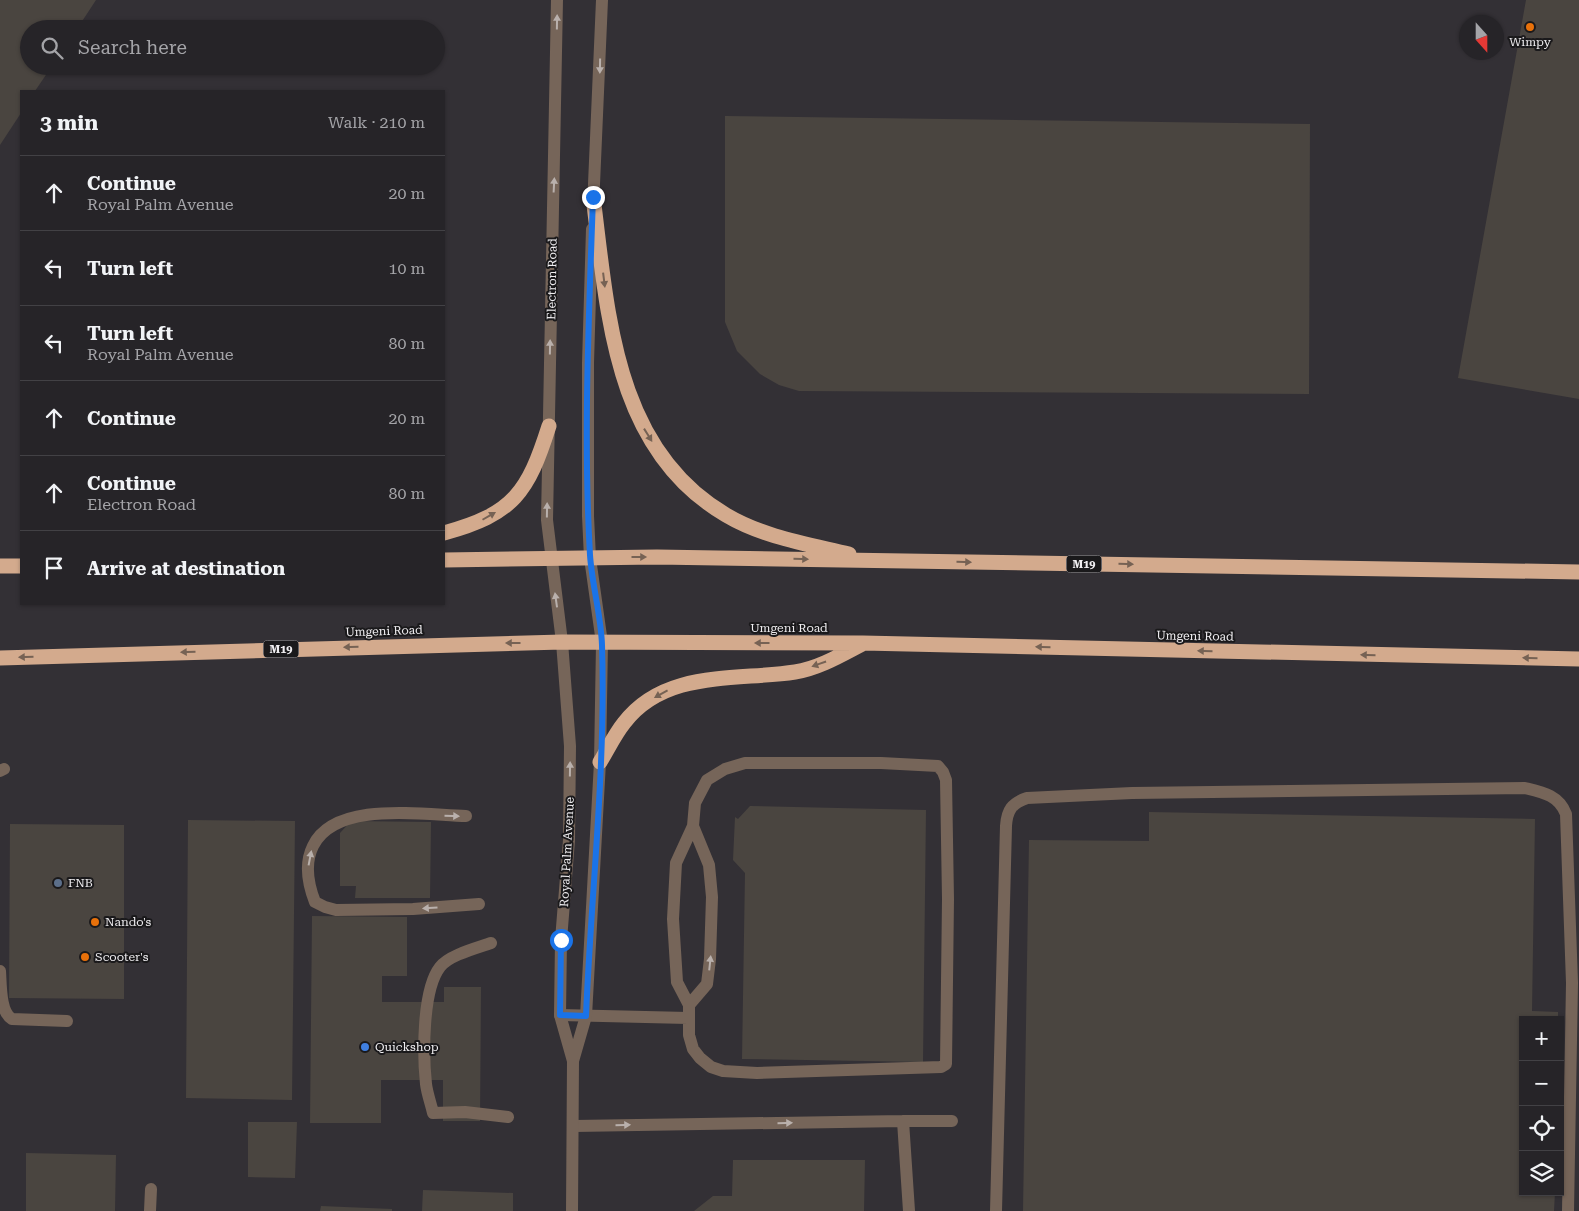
<!DOCTYPE html>
<meta charset="utf-8">
<style>
body{margin:0;font-family:"Roboto Serif",serif;background:#2e2c30;color:#f1f3f6}
.controls{position:absolute;right:15px;bottom:15px;display:grid;overflow:hidden;border-radius:0px;box-shadow:0 1px 4px #0004}
.controls button{width:45px;height:45px;display:grid;place-items:center;padding:0;border:0;border-bottom:1px solid #424145;background:#262428;color:#f1f3f6;font:25px sans-serif}
.compass{position:absolute;left:1459px;top:15px;width:45px;height:45px;border-radius:50%;background:#262428;box-shadow:0 1px 4px #0004;rotate:159deg}
.stop{position:absolute;width:15px;height:15px;margin:-11px;border:4px solid #1a73e8;border-radius:50%;background:#fff}
.stop.end{background:#1a73e8;border-color:#fff;box-shadow:0 1px 5px #0008}
.list{margin:0;padding:0;list-style:none}
h2{display:flex;justify-content:space-between;align-items:center;height:65px;margin:0;padding:0 20px;font-size:21px}
h2 small{font-size:16px;font-weight:400;color:#a4a4a8}
.list li{display:grid;grid-template-columns:32px 1fr auto;gap:15px;align-items:center;box-sizing:border-box;height:75px;padding:0 20px;border-top:1px solid #424145}
.list b{display:block;font-size:19px;white-space:nowrap}
.list p{margin:0;font-size:16px;white-space:nowrap;color:#a4a4a8}
.list em{font-size:16px;font-style:normal;color:#a4a4a8}
.icon{flex:none;width:28px;height:28px;fill:none;stroke:currentColor;stroke-width:2;stroke-linecap:round;stroke-linejoin:round}
.map{position:relative;flex:none;width:1579px;height:1211px;overflow:hidden}
.search{position:absolute;background:#262428;box-shadow:0 1px 4px #0004;left:20px;top:20px;width:425px;height:55px;display:flex;align-items:center;gap:12px;box-sizing:border-box;padding:0 18px;border-radius:28px;color:#a4a4a8;font-size:19px}
.panel{position:absolute;background:#262428;box-shadow:0 1px 4px #0004;left:20px;top:90px;width:425px;height:515px;border-radius:0px}
.map>svg:first-child{display:block}
</style>
<div class="map">
<svg width="1579" height="1211" viewBox="0 0 1579 1211">
<rect width="100%" height="100%" fill="#333035"/>
<path fill="#4a4540" d="M0,0H96L77,29H29V66H52L35,91H21V113L0,145Z
M1526,0H1579V399L1458,378Z
M725,116L1310,124L1309,394L799,391L779,385L760,374L737,351L725,322Z
M750,806L926,810L923,1062L742,1059L745,873L733,860L735,817L738,819Z
M1149,812L1535,819L1532,1011L1558,1012V1020H1523V1192H1555L1554,1211H1023L1029,840L1149,841Z
M188,820L295,821L292,1100L186,1098Z
M351,821L431,822L430,898H355L356,886H340V833Z
M10,824L124,825V999L9,998Z
M312,916L407,917V976H382V1002H444V987H481L480,1121H443V1080H381V1123H310Z
M248,1122H297L295,1178L248,1177Z
M26,1153L116,1155L115,1211H26Z
M733,1160H865L864,1211H694L713,1196H732Z
M423,1190L513,1193V1211H422Z
M321,1206L392,1209V1211H320Z"/>
<g fill="none" stroke-linecap="round" stroke-linejoin="round">
<path stroke="#766559" stroke-width="12" d="M745,763H881L938,766L943,772L946,780L948,899L946,1064L941,1067L757,1073L723,1071L711,1067L700,1058L693,1049L689,1035V1005L677,982L673,919L676,863L693,826L695,803L707,780L725,769Z
M0,771L4,769
M466,816C424,815 335,800 313,846C304,864 308,884 315,902L325,907L336,910L413,909L479,904
M491,943C477,948 449,955 440,967C422,990 423,1056 426,1084C427,1093 431,1104 433,1113L465,1112L508,1117
M0,971C1,985 0,1012 12,1019L67,1021
M689,1005L707,984L710,959L712,897L709,865L693,826
M560,1015L688,1018
M574,1126L903,1121
M150,1211L151,1189
M909,1211L903,1121H952
M996,1211L1006,826C1007,810 1012,803 1027,798L1132,793L1525,788C1542,792 1559,795 1566,814L1572,983L1568,1211"/>
<path stroke="#766559" stroke-width="12" d="M557,0L547,520L562,642L570,746L569,840L561,940L560,1015L573,1061L572,1211
M593,207L602,0
M573,1061L586,1016L600,762L602,643L590,558L588,516V363L592,229"/>
<path stroke="#d3aa8d" stroke-width="15" d="M593,197C608,312 613,449 726,515C763,537 807,544 849,554
M444,533C514,514 528,492 549,426
M444,560L657,557L1579,572
M0,566H21
M0,658L562,642L863,643L1579,659
M600,762C608,749 615,734 624,723C665,669 737,681 795,672C819,668 841,655 862,644"/>
</g>
<defs><path id="oneway-solid" d="M-6-.8H1V-3.2L6.5 0L1 3.2V.8H-6Z" transform="scale(1.25)"/></defs>
<g fill="#b9b0ac">
<use href="#oneway-solid" transform="translate(557 22) rotate(-89)"/>
<use href="#oneway-solid" transform="translate(600 66) rotate(91)"/>
<use href="#oneway-solid" transform="translate(554 185) rotate(-87)"/>
<use href="#oneway-solid" transform="translate(550 347) rotate(-89)"/>
<use href="#oneway-solid" transform="translate(547 510) rotate(-89)"/>
<use href="#oneway-solid" transform="translate(556 600) rotate(-98)"/>
<use href="#oneway-solid" transform="translate(570 769) rotate(-89)"/>
<use href="#oneway-solid" transform="translate(452 816) rotate(2)"/>
<use href="#oneway-solid" transform="translate(310 858) rotate(-79)"/>
<use href="#oneway-solid" transform="translate(430 908) rotate(176)"/>
<use href="#oneway-solid" transform="translate(710 963) rotate(-84)"/>
<use href="#oneway-solid" transform="translate(785 1123) rotate(-1)"/>
<use href="#oneway-solid" transform="translate(623 1125) rotate(-1)"/>
</g>
<g fill="#766254">
<use href="#oneway-solid" transform="translate(604 280) rotate(83)"/>
<use href="#oneway-solid" transform="translate(648 435) rotate(58)"/>
<use href="#oneway-solid" transform="translate(489 516) rotate(-30)"/>
<use href="#oneway-solid" transform="translate(639 557)"/>
<use href="#oneway-solid" transform="translate(801 559) rotate(1)"/>
<use href="#oneway-solid" transform="translate(964 562) rotate(1)"/>
<use href="#oneway-solid" transform="translate(1126 564) rotate(1)"/>
<use href="#oneway-solid" transform="translate(513 643) rotate(180)"/>
<use href="#oneway-solid" transform="translate(762 643) rotate(180)"/>
<use href="#oneway-solid" transform="translate(351 647) rotate(178)"/>
<use href="#oneway-solid" transform="translate(1043 647) rotate(-179)"/>
<use href="#oneway-solid" transform="translate(1205 651) rotate(-179)"/>
<use href="#oneway-solid" transform="translate(188 652) rotate(178)"/>
<use href="#oneway-solid" transform="translate(1368 655) rotate(-179)"/>
<use href="#oneway-solid" transform="translate(26 657) rotate(178)"/>
<use href="#oneway-solid" transform="translate(1530 658) rotate(-179)"/>
<use href="#oneway-solid" transform="translate(819 664) rotate(161)"/>
<use href="#oneway-solid" transform="translate(661 694) rotate(151)"/>
</g>
<g fill="none" stroke-linecap="round" stroke-linejoin="round">
<path stroke="#1a73e8" stroke-width="6" d="M561,940L560,1015L586,1016C591,893 606,769 602,645C601,615 592,585 590,555C583,436 589,316 593,197"/>
</g>
<g fill="#e8710a" stroke="#1a191b" stroke-width="2">
<circle cx="1530" cy="27" r="5"/>
<circle cx="95" cy="922" r="5"/>
<circle cx="85" cy="957" r="5"/>
</g>
<circle fill="#5c6f8a" stroke="#1a191b" stroke-width="2" cx="58" cy="883" r="5"/>
<circle fill="#3f7fe0" stroke="#1a191b" stroke-width="2" cx="365" cy="1047" r="5"/>
<g text-anchor="middle" stroke-width="4" stroke-linejoin="round" paint-order="stroke">
<g fill="#1a191b" stroke="#afadb0" stroke-width="1">
<rect x="1066.5" y="555.5" width="35" height="17" rx="4"/>
<rect x="263.5" y="640.5" width="35" height="17" rx="4"/>
</g>
<g font-size="11" font-weight="bold" fill="#efedf0">
<text x="1084" y="568">M19</text>
<text x="281" y="653">M19</text>
</g>
<g font-size="12" fill="#efedf0" stroke="#1a191b" text-anchor="start">
<text x="1530" y="46" text-anchor="middle">Wimpy</text>
<text x="68" y="887">FNB</text>
<text x="105" y="926">Nando's</text>
<text x="95" y="961">Scooter's</text>
<text x="375" y="1051">Quickshop</text>
</g>
<g font-size="12" fill="#efedf0" stroke="#1a191b">
<text transform="translate(552 279) rotate(-89)" y="4">Electron Road</text>
<text x="789" y="632">Umgeni Road</text>
<text transform="translate(384 631) rotate(-2)" y="4">Umgeni Road</text>
<text transform="translate(1195 636) rotate(1)" y="4">Umgeni Road</text>
<text transform="translate(567 852) rotate(-87)" y="4">Royal Palm Avenue</text>
</g>
</g>
</svg>
<div class="controls">
<button>+</button>
<button>−</button>
<button><svg class="icon" aria-label="locate" viewBox="0 0 24 24"><circle cx="12" cy="12" r="6"/><path d="M12 2v4M12 18v4M2 12h4M18 12h4"/></svg></button>
<button><svg class="icon" aria-label="layers" viewBox="0 0 24 24"><path d="M12 4l9 5-9 5-9-5zM3 14l9 5 9-5"/></svg></button>
</div>
<svg class="compass" viewBox="-18 -18 36 36"><path d="M0-13l5 13h-10z" fill="#e53935"/><path d="M0 13l5-13h-10z" fill="#a4a4a8"/></svg>
<div class="stop" style="left:561px;top:940px"></div>
<div class="stop end" style="left:593px;top:197px"></div>
<div class="search"><svg class="icon" aria-label="search" viewBox="0 0 24 24"><circle cx="10" cy="10" r="6"/><path d="M15 15l6 6"/></svg>Search here</div>
<section class="panel">
<h2>3 min<small>Walk · 210 m</small></h2>
<ul class="list">
<li><svg class="icon" aria-label="ahead" viewBox="0 0 24 24"><path d="M12 20V5M6 11l6-6 6 6"/></svg><div><b>Continue</b><p>Royal Palm Avenue</p></div><em>20 m</em></li>
<li><svg class="icon" aria-label="left" viewBox="0 0 24 24"><path d="M17 20v-9H6M10 6l-5 5 5 5"/></svg><div><b>Turn left</b></div><em>10 m</em></li>
<li><svg class="icon" aria-label="left" viewBox="0 0 24 24"><path d="M17 20v-9H6M10 6l-5 5 5 5"/></svg><div><b>Turn left</b><p>Royal Palm Avenue</p></div><em>80 m</em></li>
<li><svg class="icon" aria-label="ahead" viewBox="0 0 24 24"><path d="M12 20V5M6 11l6-6 6 6"/></svg><div><b>Continue</b></div><em>20 m</em></li>
<li><svg class="icon" aria-label="ahead" viewBox="0 0 24 24"><path d="M12 20V5M6 11l6-6 6 6"/></svg><div><b>Continue</b><p>Electron Road</p></div><em>80 m</em></li>
<li><svg class="icon" aria-label="arrive" viewBox="0 0 24 24"><path d="M6 21V4h12l-3 4 3 4H6"/></svg><div><b>Arrive at destination</b></div></li>
</ul>
</section>
</div>
